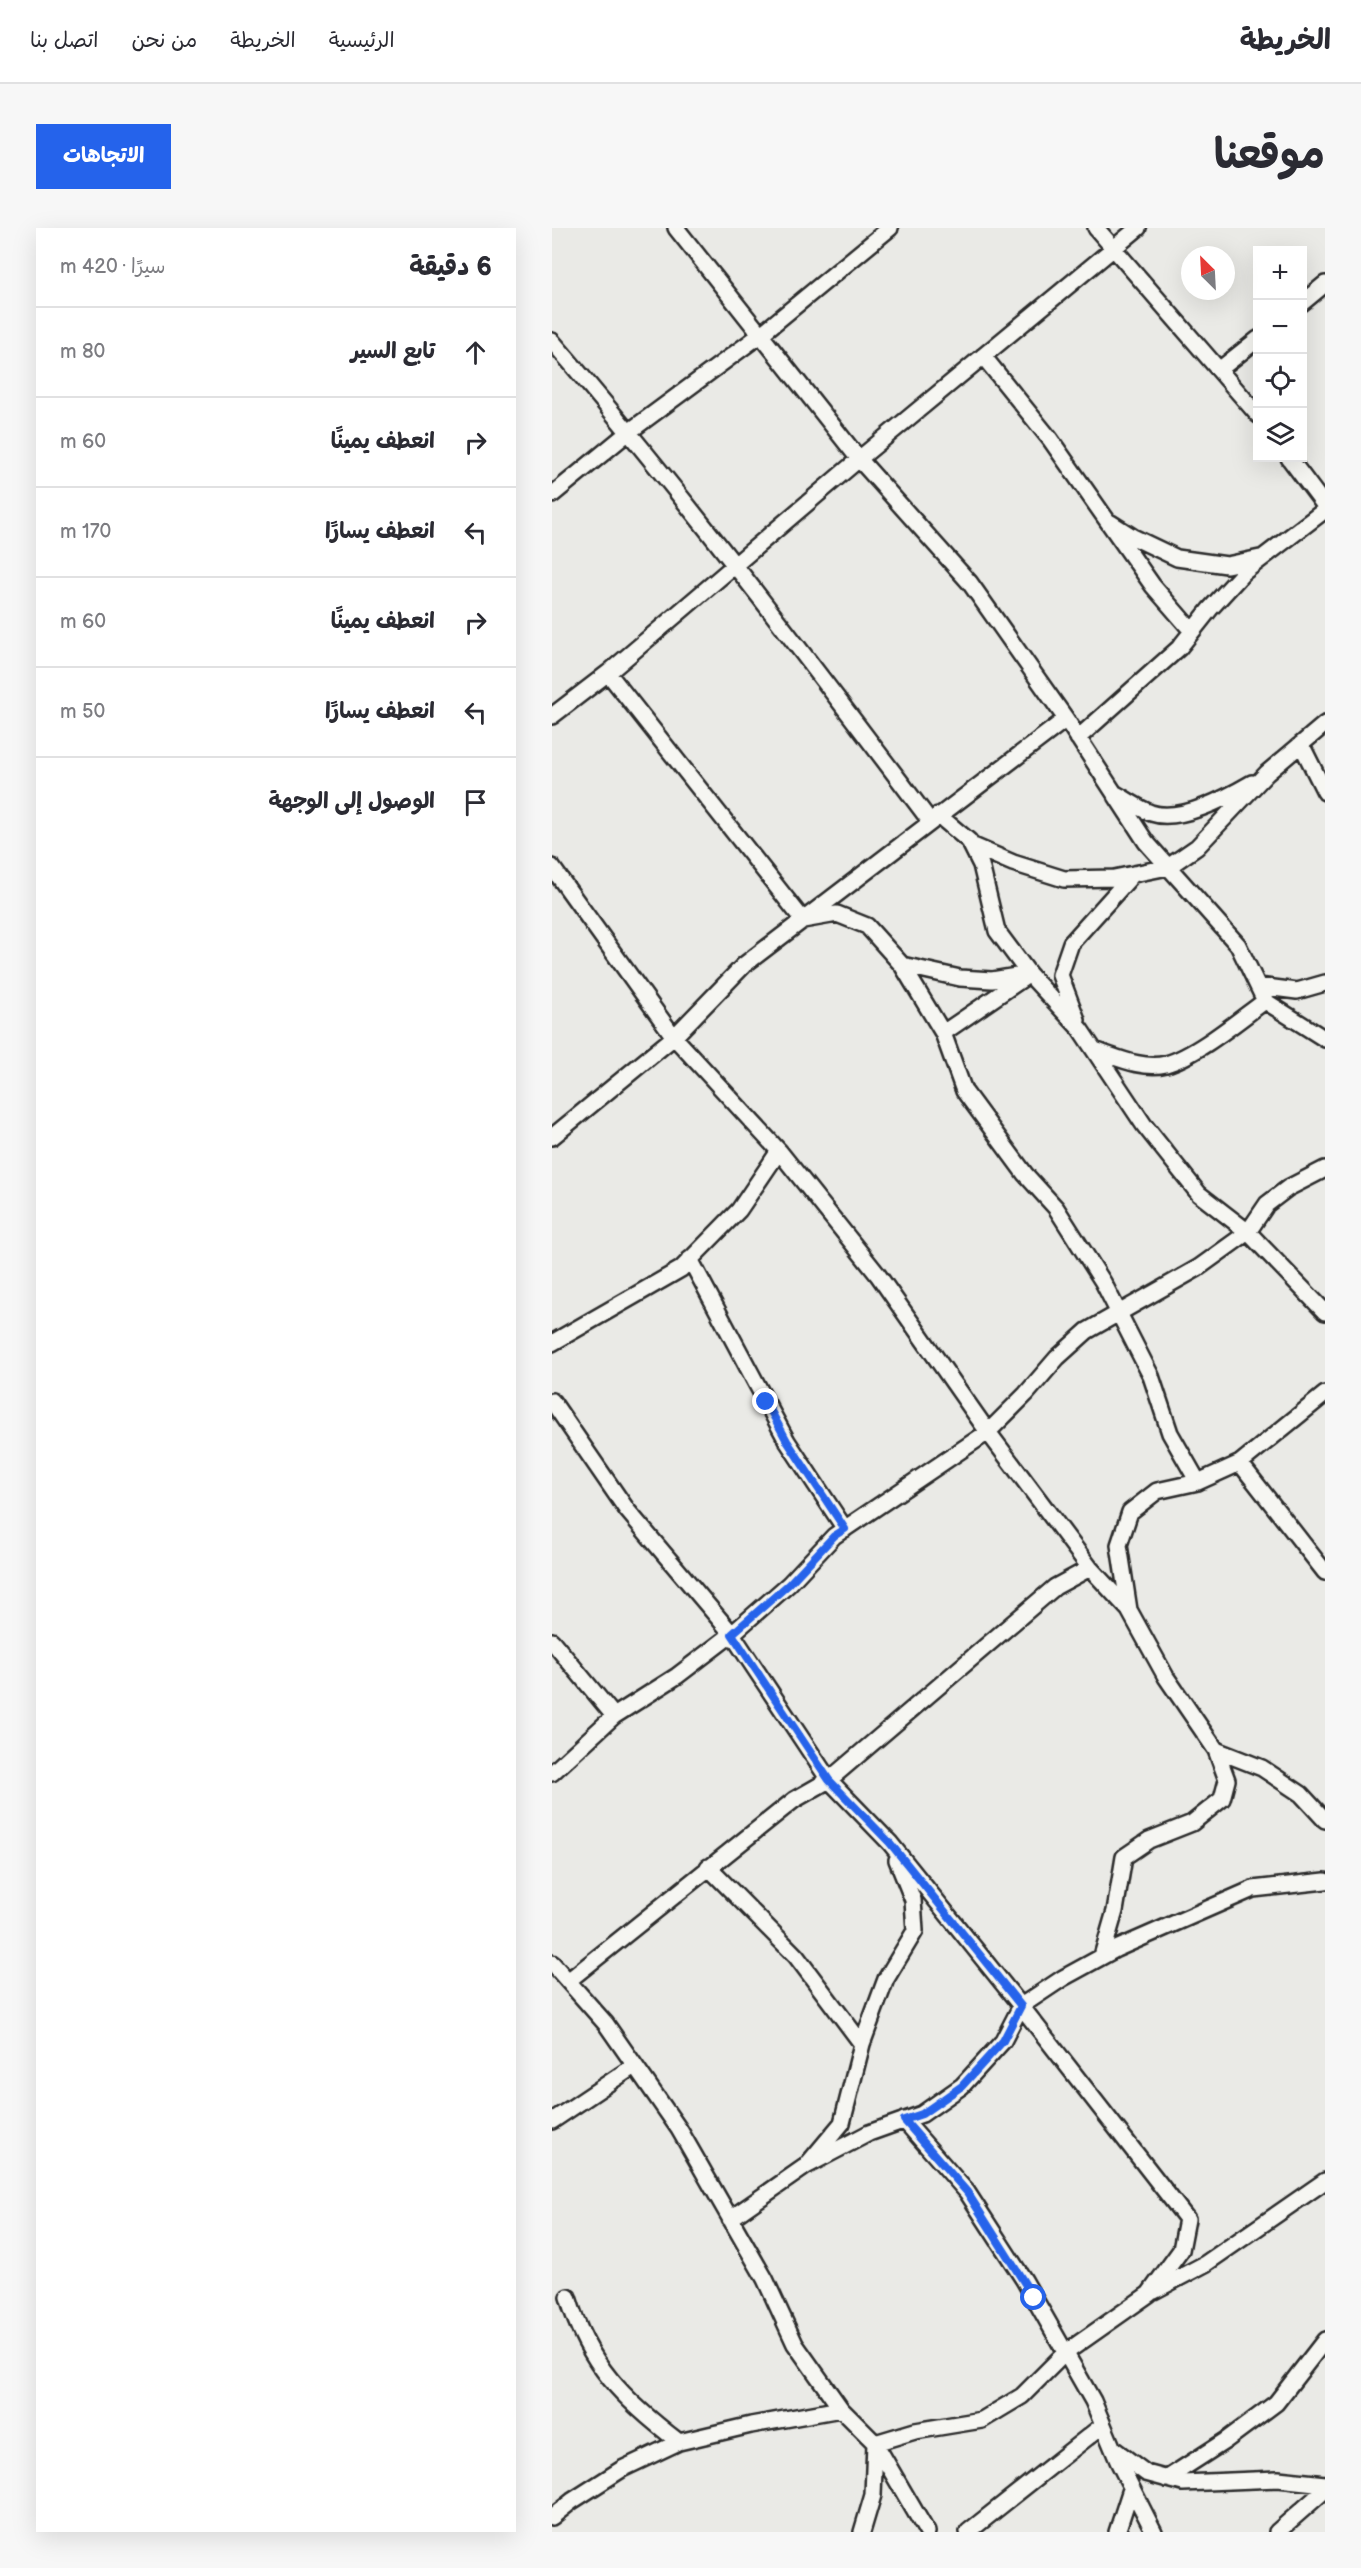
<!DOCTYPE html>
<html lang="ar">
<meta charset="utf-8">
<style>
body{margin:0;font-family:"Balsamiq Sans","Playpen Sans Arabic",sans-serif;background:#f7f7f7;color:#2b2b33;direction:rtl}
.controls{position:absolute;right:18px;top:18px;display:grid;overflow:hidden;border-radius:0px;box-shadow:0 6px 24px #0002}
.controls button{width:54px;height:54px;display:grid;place-items:center;padding:0;border:0;border-bottom:2px solid #e1e1e2;background:#fff;color:#2b2b33;font:30px sans-serif}
.compass{position:absolute;left:629px;top:18px;width:54px;height:54px;border-radius:50%;background:#fff;box-shadow:0 6px 24px #0002;rotate:336deg}
.stop{position:absolute;width:18px;height:18px;margin:-14px;border:4px solid #2563eb;border-radius:50%;background:#fff}
.stop.end{background:#2563eb;border-color:#fff;box-shadow:0 2px 6px #0008}
.list{margin:0;padding:0;list-style:none}
h2{display:flex;justify-content:space-between;align-items:center;height:78px;margin:0;padding:0 24px;font-size:26px}
h2 small{font-size:20px;font-weight:400;color:#7c7c81}
.list li{display:grid;grid-template-columns:39px 1fr auto;gap:18px;align-items:center;box-sizing:border-box;height:90px;padding:0 24px;border-top:2px solid #e1e1e2}
.list b{display:block;font-size:22px;white-space:nowrap}
.list em{font-size:20px;font-style:normal;color:#7c7c81}
.icon{flex:none;width:33px;height:33px;fill:none;stroke:currentColor;stroke-width:2;stroke-linecap:round;stroke-linejoin:round}
.map{position:relative;flex:none;width:773px;height:2304px;overflow:hidden;direction:ltr;border-radius:0px}
header{display:flex;align-items:center;gap:36px;box-sizing:border-box;height:84px;padding:0 30px;background:#fff;border-bottom:2px solid #e1e1e2}
header strong{font-size:28px}
nav{display:flex;gap:33px;margin-inline-start:auto;font-size:21px}
.intro{display:flex;align-items:center;justify-content:space-between;box-sizing:border-box;height:144px;padding:0 36px}
h1{margin:0;font-size:42px}
.button{padding:15px 27px;border-radius:0px;background:#2563eb;color:#fff;font-size:21px;font-weight:700}
main{display:flex;gap:36px;padding:0 36px}
aside{flex:1;background:#fff;border-radius:0px;box-shadow:0 6px 24px #0002}
.map>svg:first-child{display:block}
</style>
<header>
<strong>الخريطة</strong>
<nav><a>الرئيسية</a><a>الخريطة</a><a>من نحن</a><a>اتصل بنا</a></nav>
</header>
<div class="intro"><h1>موقعنا</h1><a class="button">الاتجاهات</a></div>
<main>
<div class="map">
<svg width="773" height="2304" viewBox="0 0 773 2304">
<rect width="100%" height="100%" fill="#eaeae6"/>
<filter id="ink" filterUnits="userSpaceOnUse"><feTurbulence type="fractalNoise" baseFrequency=".0167" numOctaves="2"/><feDisplacementMap in="SourceGraphic" scale="12" xChannelSelector="R" yChannelSelector="G"/><feConvolveMatrix kernelMatrix="1 2 1 2 8 2 1 2 1" color-interpolation-filters="sRGB"/></filter>
<g filter="url(#ink)">
<g fill="none" stroke-linecap="round" stroke-linejoin="round">
<defs>
<path id="street" d="M124,0L307,231L418,355L514,491
M544,0L706,187
M750,75L773,56
M0,113C133,268 255,430 378,593
M431,128L498,211L601,358L640,403
M667,142L706,111
M737,230L773,278
M0,267L78,203L208,107L338,0
M559,295L581,309L625,330L675,337L708,330
M56,445L251,692L285,686L315,698L350,737L391,805L412,863L473,946L504,980L551,1054L599,1148L618,1205L646,1254
M0,488L56,445L307,231L586,0
M526,510L627,420L658,381L692,344L773,282
M749,516L773,564
M562,565C574,571 586,580 599,585C628,595 676,569 700,555
M386,587L417,613L429,637L445,703L477,746L528,801L592,897L647,966L696,1004L773,1084
M419,617L461,635L512,651L562,650L616,639L645,619L715,545L773,496
M0,639L122,809L227,923L326,1047L436,1204L538,1340L577,1382L614,1449L664,1522L710,1540L749,1566L773,1592
M350,737L408,750L440,752L477,746
M706,758L745,763L773,755
M525,792L508,747L519,715L581,646
M391,805L473,749
M542,822C564,829 591,842 614,836C644,828 688,791 713,773
M0,909L122,809L192,737L514,491L594,614L686,717L713,773L773,811
M138,1031L235,1213L293,1301
M0,1115L129,1041L187,982L227,923
M0,1173L75,1282L180,1406L277,1552L338,1615L469,1778L635,1991L629,2022L597,2066L513,2125L470,2168L430,2192L363,2203L323,2215L375,2304
M688,1235L773,1344
M577,1382L567,1317L578,1284L605,1263L646,1254L688,1235L773,1166
M0,1413L62,1488
M0,1545L62,1488L125,1448L180,1406L237,1356L282,1308L436,1204L474,1166L505,1130L535,1103L646,1040L696,1004L715,976L736,960L773,941
M156,1639L244,1728L310,1816
M550,1728L563,1683L572,1629L597,1612L640,1595L670,1571L675,1552L664,1522
M0,1735L54,1796L127,1901L213,2051L243,2116L289,2181L323,2215L321,2267L310,2304
M16,1753L242,1572L277,1552L503,1359L538,1340
M352,1892L415,1964L472,2052L541,2173L566,2233L602,2304
M0,1893L82,1838
M254,1938L317,1905L370,1886L410,1858L451,1813L469,1778L511,1750L564,1721L701,1661L773,1653
M178,1991L254,1938L290,1895L310,1816L334,1751L363,1703L361,1672L345,1632
M602,2063L653,2036L773,1953
M16,2069C36,2137 72,2172 127,2214
M563,2222L594,2245L631,2255L726,2251L773,2256
M614,2251L673,2213L724,2175L773,2112
M0,2289L20,2273L70,2241L127,2214L199,2197L289,2181
M416,2304L551,2197
M565,2304L579,2261
M725,2304L773,2262"/>
</defs>
<use href="#street" stroke="#2b2b2b" stroke-width="20"/>
<use href="#street" stroke="#f6f6f2" stroke-width="15"/>
</g>
</g>
<g fill="none" stroke-linecap="round" stroke-linejoin="round" filter="url(#ink)">
<path stroke="#2563eb" stroke-width="8" d="M214,1174L235,1213L293,1301L282,1308L237,1356L180,1406L277,1552L338,1615L469,1778L451,1813L410,1858L370,1886L352,1892L415,1964L482,2070"/>
</g>
</svg>
<div class="controls">
<button>+</button>
<button>−</button>
<button><svg class="icon" aria-label="locate" viewBox="0 0 24 24"><circle cx="12" cy="12" r="6"/><path d="M12 2v4M12 18v4M2 12h4M18 12h4"/></svg></button>
<button><svg class="icon" aria-label="layers" viewBox="0 0 24 24"><path d="M12 4l9 5-9 5-9-5zM3 14l9 5 9-5"/></svg></button>
</div>
<svg class="compass" viewBox="-18 -18 36 36"><path d="M0-13l5 13h-10z" fill="#e53935"/><path d="M0 13l5-13h-10z" fill="#7c7c81"/></svg>
<div class="stop" style="left:482px;top:2070px"></div>
<div class="stop end" style="left:214px;top:1174px"></div>
</div>
<aside>
<h2>6 دقيقة<small>سيرًا · 420 m</small></h2>
<ul class="list">
<li><svg class="icon" aria-label="ahead" viewBox="0 0 24 24"><path d="M12 20V5M6 11l6-6 6 6"/></svg><div><b>تابع السير</b></div><em>80 m</em></li>
<li><svg class="icon" aria-label="right" viewBox="0 0 24 24"><path d="M7 20v-9h11M14 6l5 5-5 5"/></svg><div><b>انعطف يمينًا</b></div><em>60 m</em></li>
<li><svg class="icon" aria-label="left" viewBox="0 0 24 24"><path d="M17 20v-9H6M10 6l-5 5 5 5"/></svg><div><b>انعطف يسارًا</b></div><em>170 m</em></li>
<li><svg class="icon" aria-label="right" viewBox="0 0 24 24"><path d="M7 20v-9h11M14 6l5 5-5 5"/></svg><div><b>انعطف يمينًا</b></div><em>60 m</em></li>
<li><svg class="icon" aria-label="left" viewBox="0 0 24 24"><path d="M17 20v-9H6M10 6l-5 5 5 5"/></svg><div><b>انعطف يسارًا</b></div><em>50 m</em></li>
<li><svg class="icon" aria-label="arrive" viewBox="0 0 24 24"><path d="M6 21V4h12l-3 4 3 4H6"/></svg><div><b>الوصول إلى الوجهة</b></div></li>
</ul>
</aside>
</main>
